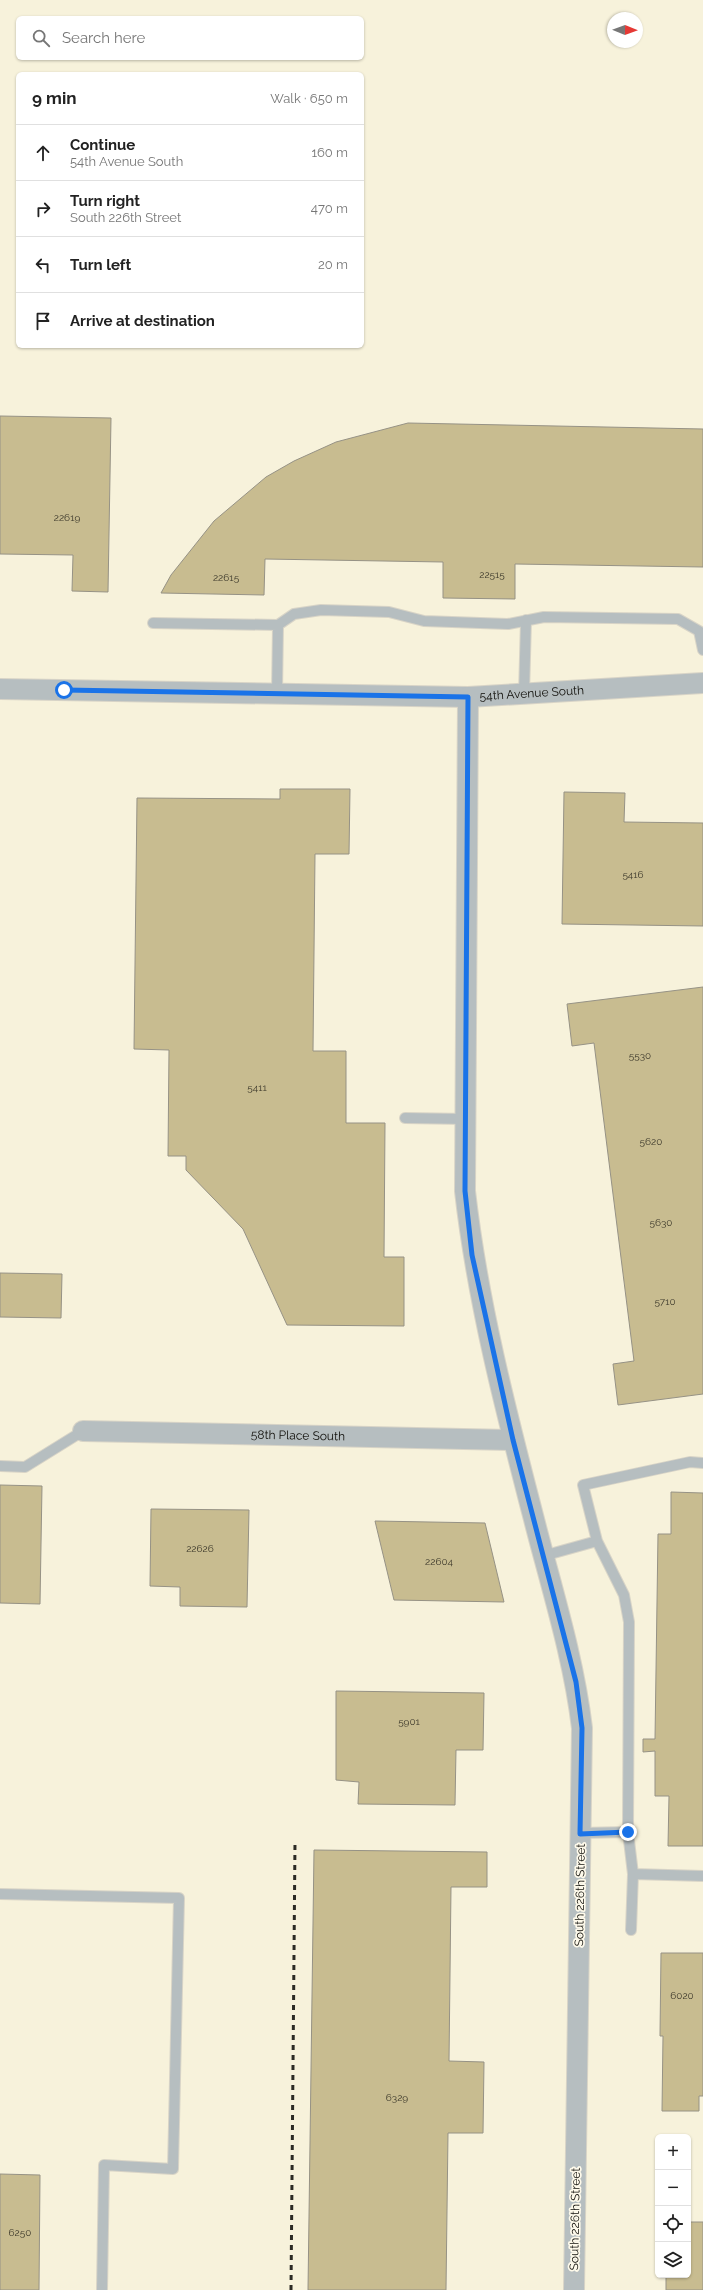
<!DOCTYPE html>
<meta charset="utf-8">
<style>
body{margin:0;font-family:Raleway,sans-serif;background:#f2f2f2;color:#222}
.controls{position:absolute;right:12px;bottom:12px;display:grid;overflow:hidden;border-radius:6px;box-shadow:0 1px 3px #0004}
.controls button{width:36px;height:36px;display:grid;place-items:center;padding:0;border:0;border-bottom:1px solid #e0e0e0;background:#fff;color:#222;font:20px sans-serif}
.compass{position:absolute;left:607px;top:12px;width:36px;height:36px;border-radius:50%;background:#fff;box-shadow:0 1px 3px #0004;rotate:91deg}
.stop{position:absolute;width:12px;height:12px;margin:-9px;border:3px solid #1a73e8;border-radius:50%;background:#fff}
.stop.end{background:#1a73e8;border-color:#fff;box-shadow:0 1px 4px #0008}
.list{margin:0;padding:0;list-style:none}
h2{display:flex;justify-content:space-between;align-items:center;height:52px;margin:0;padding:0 16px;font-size:17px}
h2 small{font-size:13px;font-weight:400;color:#767676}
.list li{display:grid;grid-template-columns:26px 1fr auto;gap:12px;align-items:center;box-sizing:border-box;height:56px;padding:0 16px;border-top:1px solid #e0e0e0}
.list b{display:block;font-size:15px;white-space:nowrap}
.list p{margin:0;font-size:13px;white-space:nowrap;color:#767676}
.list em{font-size:13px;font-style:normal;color:#767676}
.icon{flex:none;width:22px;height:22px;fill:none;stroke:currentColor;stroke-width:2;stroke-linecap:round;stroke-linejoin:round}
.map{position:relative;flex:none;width:703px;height:2290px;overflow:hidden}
.search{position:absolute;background:#fff;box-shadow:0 1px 3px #0004;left:16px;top:16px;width:348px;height:44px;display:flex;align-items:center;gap:10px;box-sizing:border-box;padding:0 14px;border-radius:6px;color:#767676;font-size:15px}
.panel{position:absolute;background:#fff;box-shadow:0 1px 3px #0004;left:16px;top:72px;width:348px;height:276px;border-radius:6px}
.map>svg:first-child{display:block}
</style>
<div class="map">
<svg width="703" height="2290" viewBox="0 0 703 2290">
<rect width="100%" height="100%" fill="#fefaeb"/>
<path fill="#f7f2db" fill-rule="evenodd" d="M0,0H703V2290H0ZM18,18H362V58H18ZM613,18H637V42H613ZM18,74H362V346H18ZM658,2137H688V2275H658Z"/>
<path fill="#c8bc90" stroke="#969285" d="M0,416L111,418L108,592L72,591L73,555L0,554Z
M408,423L703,429V567L515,564V599L443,598V562L265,559L264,595L161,593L171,575L214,521L266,477L294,461L336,442Z
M280,789H350L349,854H315L313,1051H346V1123H385L384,1257H404V1326L287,1325L243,1229L186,1170V1156H168L169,1050L134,1049L137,798L280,799Z
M564,792L625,793L624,822L703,823V926L562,924Z
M703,987V1394L618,1405L613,1364L634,1361L594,1043L572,1046L567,1004Z
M0,1273L62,1274L61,1318L0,1317Z
M0,1485L42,1486L40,1604L0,1603Z
M671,1492L703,1493V1846H668L669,1796H655V1751L643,1752V1739H655L658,1534H671Z
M151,1509L249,1510L247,1607L180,1606V1587L150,1586Z
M375,1521L485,1523L504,1602L394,1600Z
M336,1691L484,1693L483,1750H456L455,1805L358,1804L359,1782L336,1780Z
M314,1850L487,1852V1887H451L449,2061L484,2062L483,2133H448L446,2290H308Z
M661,1953H703V2096H699V2111H662L663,2036H660Z
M0,2174L40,2175L39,2290H0Z
M688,2222H703V2290H666V2275H688Z"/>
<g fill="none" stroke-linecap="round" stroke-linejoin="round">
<defs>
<path id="lane" d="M153,623L278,625L294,614L321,610L389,612L424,621L508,624L544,617L678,619L699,631L703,650
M277,694L278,625
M524,694L526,620
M405,1118L466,1119
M0,1466L25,1467L83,1431
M543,1556L597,1541L583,1485L690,1462L703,1463
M628,1832L633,1874
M581,1833L628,1832L629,1622L624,1595L597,1541
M0,1894L179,1898L173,2169L104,2165L102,2290
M631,1930L633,1874L703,1876"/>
<g id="street">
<path id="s1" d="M0,689L468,697L703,683"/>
<path d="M468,697L465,1191C478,1306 508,1419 537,1531C554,1596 574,1661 582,1728L574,2290"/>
<path id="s2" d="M83,1431L513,1440"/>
</g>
</defs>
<use href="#lane" stroke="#d8d4c7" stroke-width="12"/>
<use href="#street" stroke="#d8d4c7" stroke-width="22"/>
<use href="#lane" stroke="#b6bec0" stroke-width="10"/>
<use href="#street" stroke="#b6bec0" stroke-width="20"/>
<path stroke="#2c2b25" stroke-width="3" stroke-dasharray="5 5" stroke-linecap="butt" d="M291,2290L295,1842"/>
</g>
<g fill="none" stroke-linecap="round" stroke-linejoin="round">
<path stroke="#1a73e8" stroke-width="5" d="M64,690L468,697L465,1191L472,1255L513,1440L576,1682L582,1728L580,1834L628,1832"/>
</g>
<g text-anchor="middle" stroke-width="3.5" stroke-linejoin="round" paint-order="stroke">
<g font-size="10" fill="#3e3a2c">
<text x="67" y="521">22619</text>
<text x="492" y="578">22515</text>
<text x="226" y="581">22615</text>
<text x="633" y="878">5416</text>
<text x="640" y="1059">5530</text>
<text x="257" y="1091">5411</text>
<text x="651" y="1145">5620</text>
<text x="661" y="1226">5630</text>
<text x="665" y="1305">5710</text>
<text x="200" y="1552">22626</text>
<text x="439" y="1565">22604</text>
<text x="409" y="1725">5901</text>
<text x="682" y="1999">6020</text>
<text x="397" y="2101">6329</text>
<text x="20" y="2236">6250</text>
</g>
<g font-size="12" fill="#100f0a" stroke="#fefaeb">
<text dy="4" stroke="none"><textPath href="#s1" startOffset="532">54th Avenue South</textPath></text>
<text dy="4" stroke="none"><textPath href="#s2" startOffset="215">58th Place South</textPath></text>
<text transform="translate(580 1895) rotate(-89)" y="4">South 226th Street</text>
<text transform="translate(575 2219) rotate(-89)" y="4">South 226th Street</text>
</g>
</g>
</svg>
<div class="controls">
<button>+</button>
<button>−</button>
<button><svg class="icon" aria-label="locate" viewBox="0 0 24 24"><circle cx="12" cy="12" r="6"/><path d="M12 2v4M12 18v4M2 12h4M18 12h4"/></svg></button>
<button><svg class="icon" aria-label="layers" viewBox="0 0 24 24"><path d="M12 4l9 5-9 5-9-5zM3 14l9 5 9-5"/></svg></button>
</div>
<svg class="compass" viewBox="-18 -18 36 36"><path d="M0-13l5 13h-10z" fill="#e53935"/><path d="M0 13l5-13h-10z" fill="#767676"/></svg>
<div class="stop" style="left:64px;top:690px"></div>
<div class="stop end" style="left:628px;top:1832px"></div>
<div class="search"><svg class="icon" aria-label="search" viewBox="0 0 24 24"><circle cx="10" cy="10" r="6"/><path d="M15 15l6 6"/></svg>Search here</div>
<section class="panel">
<h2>9 min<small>Walk · 650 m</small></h2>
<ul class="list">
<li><svg class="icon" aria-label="ahead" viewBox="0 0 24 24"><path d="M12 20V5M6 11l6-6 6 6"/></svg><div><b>Continue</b><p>54th Avenue South</p></div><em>160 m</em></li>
<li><svg class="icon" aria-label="right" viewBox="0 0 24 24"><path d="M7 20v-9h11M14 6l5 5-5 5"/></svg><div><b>Turn right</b><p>South 226th Street</p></div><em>470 m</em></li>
<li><svg class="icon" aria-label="left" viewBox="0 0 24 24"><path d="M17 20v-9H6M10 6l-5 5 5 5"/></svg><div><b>Turn left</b></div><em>20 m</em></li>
<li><svg class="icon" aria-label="arrive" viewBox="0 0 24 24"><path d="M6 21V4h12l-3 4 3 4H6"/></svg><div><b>Arrive at destination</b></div></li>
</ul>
</section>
</div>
